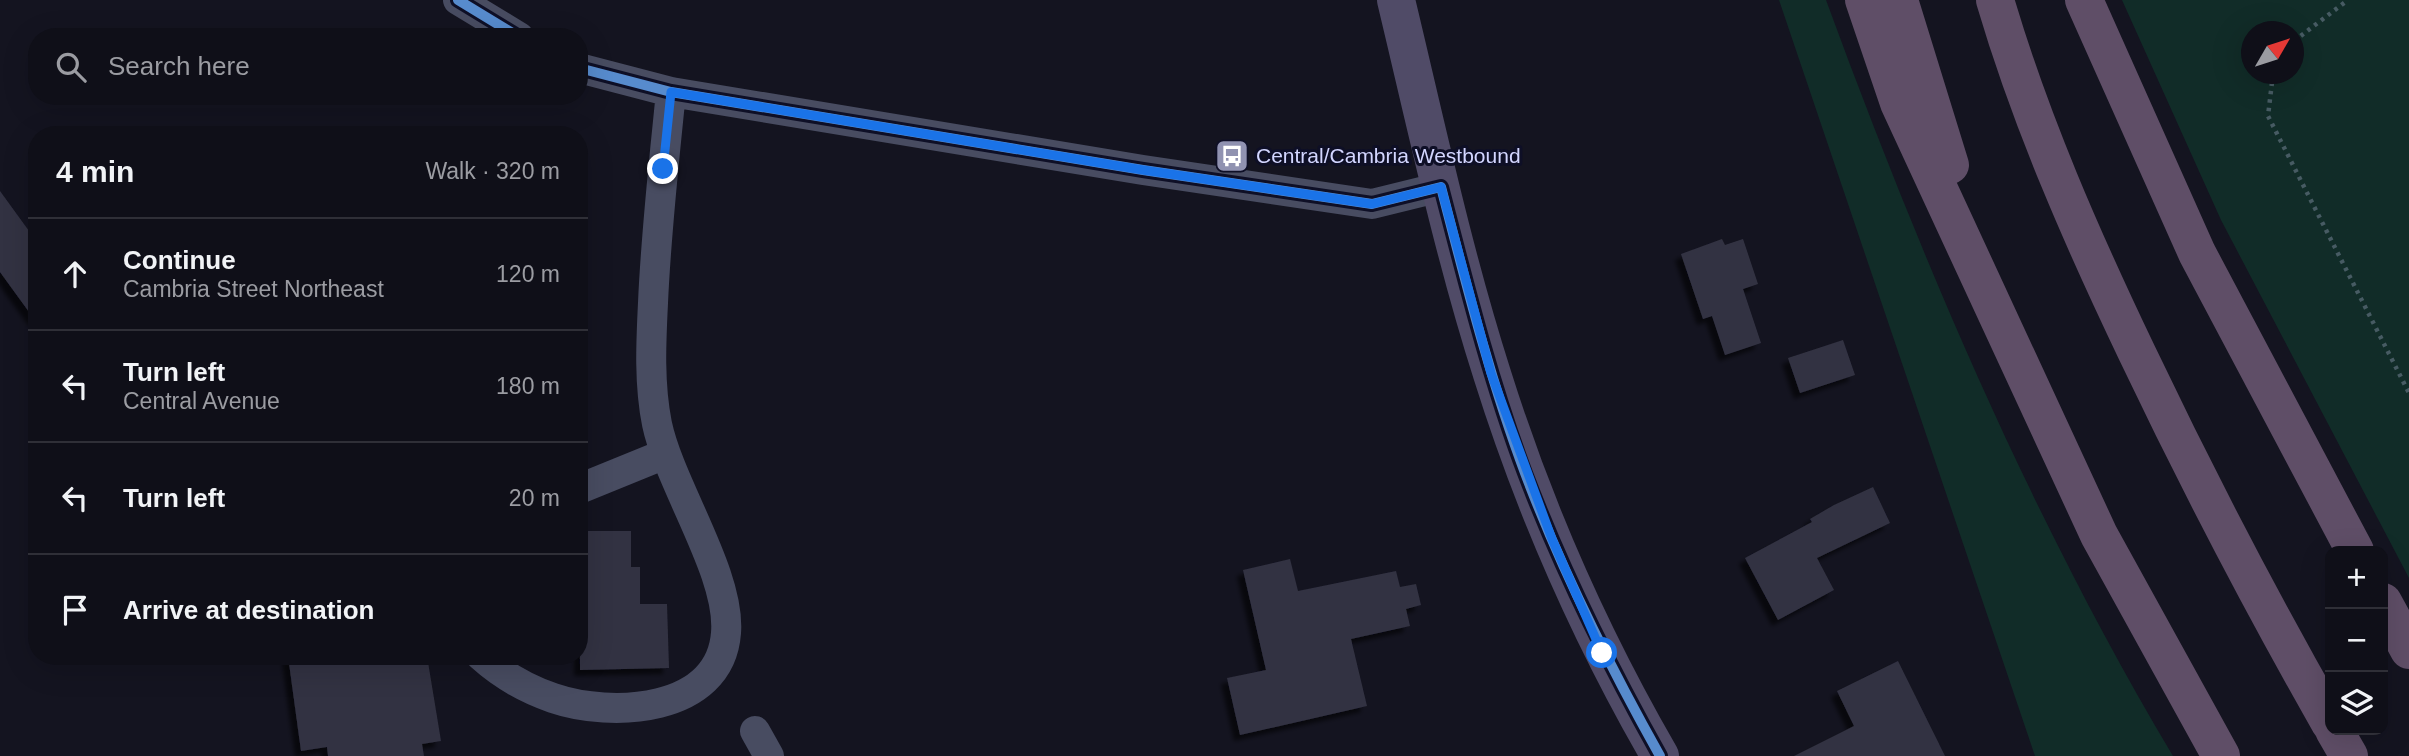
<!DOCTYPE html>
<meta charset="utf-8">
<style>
body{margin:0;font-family:Arial,sans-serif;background:#1d1d25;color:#f1f3f6}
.controls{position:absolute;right:21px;bottom:21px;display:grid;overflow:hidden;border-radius:14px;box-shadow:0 7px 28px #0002}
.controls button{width:63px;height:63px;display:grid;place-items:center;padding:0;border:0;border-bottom:2px solid #2f2f37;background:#0f0f18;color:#f1f3f6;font:35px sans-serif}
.compass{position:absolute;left:2241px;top:21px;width:63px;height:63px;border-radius:50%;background:#0f0f18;box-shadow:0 7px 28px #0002;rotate:51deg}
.stop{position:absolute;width:21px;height:21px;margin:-16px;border:5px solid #1a73e8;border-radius:50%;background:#fff}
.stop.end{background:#1a73e8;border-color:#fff;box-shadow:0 2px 7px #0008}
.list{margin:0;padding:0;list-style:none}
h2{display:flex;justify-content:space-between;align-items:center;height:91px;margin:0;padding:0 28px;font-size:30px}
h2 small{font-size:23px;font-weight:400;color:#9b9ca2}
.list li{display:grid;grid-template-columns:46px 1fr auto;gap:21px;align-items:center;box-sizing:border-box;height:112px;padding:0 28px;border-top:2px solid #2f2f37}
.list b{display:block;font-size:26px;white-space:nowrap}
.list p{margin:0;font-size:23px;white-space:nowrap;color:#9b9ca2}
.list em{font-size:23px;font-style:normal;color:#9b9ca2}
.icon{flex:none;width:38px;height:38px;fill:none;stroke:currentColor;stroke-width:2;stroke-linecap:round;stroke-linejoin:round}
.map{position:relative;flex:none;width:2409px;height:756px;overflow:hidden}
.search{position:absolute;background:#0f0f18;box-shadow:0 7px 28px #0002;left:28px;top:28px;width:560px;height:77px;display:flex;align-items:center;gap:18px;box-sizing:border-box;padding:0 24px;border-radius:28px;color:#9b9ca2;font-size:26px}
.panel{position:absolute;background:#0f0f18;box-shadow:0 7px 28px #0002;left:28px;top:126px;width:560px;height:539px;border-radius:28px}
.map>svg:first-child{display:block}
</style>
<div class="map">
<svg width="2409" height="756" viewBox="0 0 2409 756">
<defs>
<filter id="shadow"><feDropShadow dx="-6" dy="6" stdDeviation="2" flood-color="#0009"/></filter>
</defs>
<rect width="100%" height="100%" fill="#141420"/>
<path fill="#112c28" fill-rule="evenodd" d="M1779,0H1826C1921,259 2031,518 2173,756H2035Z
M2122,0H2409V578L2221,220ZM2252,32H2294V74H2252Z"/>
<path fill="#323242" filter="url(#shadow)" d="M0,191L37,242V323L0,272Z
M1722,239L1725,245L1743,239L1758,284L1743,289L1761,343L1725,355L1712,316L1703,319L1681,254Z
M1843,340L1855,375L1800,393L1788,358Z
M1873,487L1890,523L1817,558L1834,590L1778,620L1745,558L1812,522L1810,519L1834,505Z
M579,531H631V567H640V604H667L669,668L580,670Z
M1290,559L1298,591L1396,571L1400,587L1416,584L1421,605L1406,609L1410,626L1351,639L1367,706L1240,735L1227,678L1266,670L1243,570Z
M288,656H427L441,741L422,744L424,756H328L327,747L301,751Z
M1898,661L1945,756H1794L1854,726L1837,691Z"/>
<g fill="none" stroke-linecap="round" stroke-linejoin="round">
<path stroke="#475b63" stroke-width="4.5" stroke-dasharray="3.5 5" stroke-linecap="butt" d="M2294,41L2348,0
M2273,74L2268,116L2409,393"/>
<path stroke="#484c61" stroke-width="30" d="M458,0L519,37
M579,68L671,92L1143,170L1372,204L1441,187
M579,489L665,454
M481,656C502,675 527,689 553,698C611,718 720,713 726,633C731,574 670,486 657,424C649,384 651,343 653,303C656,232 664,162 671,92
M755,731L769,756"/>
<path stroke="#504b67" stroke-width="38" d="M1396,0C1426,125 1453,252 1492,374C1534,508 1590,635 1660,756"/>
<path stroke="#5f4e67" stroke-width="38" d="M1864,0L1899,103L2099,535L2221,756
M1899,0L1950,165
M1995,0C2031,122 2082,238 2137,353C2197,479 2261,602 2330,723
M2084,0L2197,253L2355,551
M2383,602L2409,650
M2334,730L2349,756"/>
<defs>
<path id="bus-1" d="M458,0L519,37
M579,68L671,92L1143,170L1372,204L1441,187C1466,283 1490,380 1525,473C1562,571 1609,665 1660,756"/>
</defs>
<use href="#bus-1" stroke="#0e0f26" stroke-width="16"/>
<use href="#bus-1" stroke="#578bcd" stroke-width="10"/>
</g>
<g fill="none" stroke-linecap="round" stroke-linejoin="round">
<path stroke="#1a73e8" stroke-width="9" d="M663,169L671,92L1143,170L1372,204L1441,187L1491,373L1552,539L1602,653"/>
</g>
<defs>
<symbol id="bus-square" viewBox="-11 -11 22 22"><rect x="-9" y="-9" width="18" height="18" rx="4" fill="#9092b1" stroke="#0e0f26"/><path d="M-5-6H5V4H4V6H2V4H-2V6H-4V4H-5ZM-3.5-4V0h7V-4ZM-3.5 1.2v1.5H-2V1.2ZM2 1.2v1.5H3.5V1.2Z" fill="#fff"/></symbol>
</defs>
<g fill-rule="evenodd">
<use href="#bus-square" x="1213" y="137" width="38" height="38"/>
</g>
<g text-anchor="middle" stroke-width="6" stroke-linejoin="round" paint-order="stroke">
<g font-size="21" fill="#d3d6ff" stroke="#0e0f26" text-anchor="start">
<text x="1256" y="163">Central/Cambria Westbound</text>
</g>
</g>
</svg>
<div class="controls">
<button>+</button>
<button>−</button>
<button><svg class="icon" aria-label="layers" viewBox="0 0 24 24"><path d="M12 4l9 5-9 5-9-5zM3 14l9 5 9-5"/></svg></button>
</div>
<svg class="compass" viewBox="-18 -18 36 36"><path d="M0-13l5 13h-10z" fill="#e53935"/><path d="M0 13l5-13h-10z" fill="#9b9ca2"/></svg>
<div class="stop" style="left:1602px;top:653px"></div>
<div class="stop end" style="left:663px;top:169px"></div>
<div class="search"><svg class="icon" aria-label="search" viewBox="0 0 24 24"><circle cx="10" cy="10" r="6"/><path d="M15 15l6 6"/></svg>Search here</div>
<section class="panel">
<h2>4 min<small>Walk · 320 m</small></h2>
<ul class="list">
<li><svg class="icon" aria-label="ahead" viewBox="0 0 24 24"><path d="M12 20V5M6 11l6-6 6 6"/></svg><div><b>Continue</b><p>Cambria Street Northeast</p></div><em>120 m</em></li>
<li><svg class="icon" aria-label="left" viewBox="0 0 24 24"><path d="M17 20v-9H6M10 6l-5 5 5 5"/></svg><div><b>Turn left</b><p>Central Avenue</p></div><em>180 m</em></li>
<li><svg class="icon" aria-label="left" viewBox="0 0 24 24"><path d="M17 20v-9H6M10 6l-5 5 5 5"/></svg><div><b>Turn left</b></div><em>20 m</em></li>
<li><svg class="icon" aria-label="arrive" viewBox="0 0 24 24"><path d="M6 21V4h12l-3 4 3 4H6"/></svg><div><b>Arrive at destination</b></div></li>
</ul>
</section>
</div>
